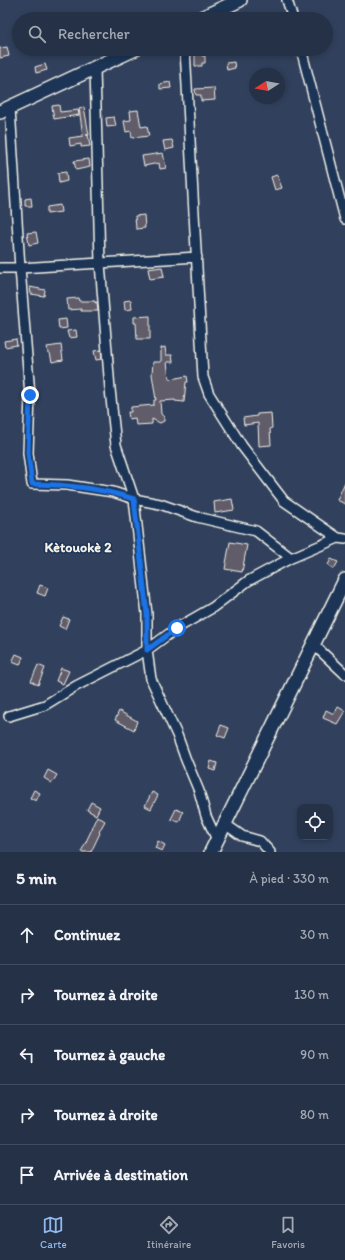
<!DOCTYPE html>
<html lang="fr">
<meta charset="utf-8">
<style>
body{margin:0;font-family:Itim,sans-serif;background:#2d394d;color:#f1f3f6}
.controls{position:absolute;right:12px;bottom:12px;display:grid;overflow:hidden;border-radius:8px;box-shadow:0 2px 6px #0003}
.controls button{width:36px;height:36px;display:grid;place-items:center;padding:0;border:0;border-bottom:1px solid #424c5f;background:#253146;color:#f1f3f6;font:20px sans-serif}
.compass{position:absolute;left:249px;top:68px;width:36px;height:36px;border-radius:50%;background:#253146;box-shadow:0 2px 6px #0003;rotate:259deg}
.stop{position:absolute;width:12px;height:12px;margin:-9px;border:3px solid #1a73e8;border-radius:50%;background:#fff}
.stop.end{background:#1a73e8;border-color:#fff;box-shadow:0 1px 4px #0008}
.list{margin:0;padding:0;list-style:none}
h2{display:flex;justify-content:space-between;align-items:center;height:52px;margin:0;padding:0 16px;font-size:17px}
h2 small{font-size:13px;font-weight:400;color:#a3a9b3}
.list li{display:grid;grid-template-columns:26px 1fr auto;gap:12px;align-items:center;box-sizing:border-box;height:60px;padding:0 16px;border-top:1px solid #424c5f}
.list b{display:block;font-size:15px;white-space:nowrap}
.list em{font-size:13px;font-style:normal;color:#a3a9b3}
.icon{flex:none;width:22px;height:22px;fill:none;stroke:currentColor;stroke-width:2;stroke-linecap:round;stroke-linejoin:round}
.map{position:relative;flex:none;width:345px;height:852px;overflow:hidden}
.search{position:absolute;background:#253146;box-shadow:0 2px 6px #0003;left:12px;right:12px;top:12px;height:44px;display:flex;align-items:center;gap:10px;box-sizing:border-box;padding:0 14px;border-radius:22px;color:#a3a9b3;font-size:15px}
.sheet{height:352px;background:#253146}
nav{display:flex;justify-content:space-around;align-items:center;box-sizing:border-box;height:56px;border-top:1px solid #424c5f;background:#253146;font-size:11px;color:#a3a9b3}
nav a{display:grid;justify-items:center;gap:2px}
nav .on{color:#90b9f0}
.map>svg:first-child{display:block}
</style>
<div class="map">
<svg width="345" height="852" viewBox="0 0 345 852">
<rect width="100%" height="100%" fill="#31415d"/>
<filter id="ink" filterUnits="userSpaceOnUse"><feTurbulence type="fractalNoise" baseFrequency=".025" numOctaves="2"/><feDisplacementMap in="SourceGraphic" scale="8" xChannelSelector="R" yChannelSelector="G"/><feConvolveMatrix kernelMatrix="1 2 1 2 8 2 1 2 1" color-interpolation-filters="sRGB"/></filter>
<g filter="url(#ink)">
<path fill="#605c6b" stroke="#f4f1e8" d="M7,47L9,56L0,58V48Z
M195,52H202V56H205V63H202V66H195Z
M234,62L235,68L227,70L226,63Z
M45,64L47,70L36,73L35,67Z
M170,82L171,88L160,89V84Z
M214,88L215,100L201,101V95H196L195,89Z
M59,105L60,112L78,110L79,115L54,119L52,106Z
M84,107L89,135H86H88L90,146L81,147V144L70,146L69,138L83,136L79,108Z
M138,110L141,127L147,126L149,136L132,138L131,131L126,132L124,121L131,120L130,111Z
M114,117L116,126L107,127L106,118Z
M172,140L174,148L165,150L163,141Z
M163,153L166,168L160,169L159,163L144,166L142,156Z
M89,159L90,167L76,170L74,161Z
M66,172L67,181L59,183L58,173Z
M277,175L282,188L275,190L271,177Z
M31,198L32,206H25V199Z
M60,205L61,212L47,214V207Z
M144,215L145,228L136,229L135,216Z
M36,232L38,243L29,245L27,233Z
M162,267L164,277L150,279L148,269Z
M30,287L45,290L44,296L31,294Z
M78,298L79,301H95V303L97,302L98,311H81V309L68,310L67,299Z
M131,300L132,309L125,310L124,301Z
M150,316V339H137L136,323H134V317Z
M66,319L67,328L59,329L58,320Z
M76,330L77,337L69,338L67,331Z
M16,339L17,345L5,347L4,341Z
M61,345L63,360L52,362L50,353H48L47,347Z
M165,347L166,355H172L173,362H167L169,378H171V379L187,376L188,382H186L184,402L175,401V400L160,401L161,414L164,417V421L160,423L152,419V424L136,425L135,418L129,419L128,412H131V407L154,405V400H156L152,374L153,362H161V348Z
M101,350L102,359L96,360L94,351Z
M271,413L272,428L270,429L271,445L259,446L258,423L244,425L243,418L257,416V414Z
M345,482V504L337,500Z
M232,499L234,510L215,513L214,502Z
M230,542L247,545L242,572L225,569Z
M331,559L338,562L334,569L328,565Z
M40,585L48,588L45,596L37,593Z
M63,617L69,619L65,629L59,626Z
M16,654L23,657L20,665L12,662Z
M38,665L45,668L38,685L31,681Z
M61,668L69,671L63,684L56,681Z
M338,707L345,711L337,724L323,718L326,710L334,714Z
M119,711L137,721L134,730L115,720Z
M221,725L229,728L225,738L217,735Z
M211,761L217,763L215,771L209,769Z
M48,770L57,775L52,783L44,778Z
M34,790L40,793L36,801L30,798Z
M152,792L158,795L151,809L145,806Z
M91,802L100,807L96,815L87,810Z
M176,809L183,812L179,822L171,819Z
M97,816L105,821L99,832L100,833L91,852H81L93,827H92Z
M158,841L165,845L162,851L155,848Z"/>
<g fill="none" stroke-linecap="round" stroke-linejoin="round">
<defs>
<path id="minor" d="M287,0L293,19
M185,49L203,377L209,394L242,446L284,501L338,538L345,539
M301,49L345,219
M95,68L100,263L110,389L116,445L134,499L147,614V650L151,679L177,735L186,760L199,791L206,816L217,840
M10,108L20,268L30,395L28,453L32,484L67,485L113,492L134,499L160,504L197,517L256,531L291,558
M0,268H20L197,257
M313,644L345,674
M9,716L45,705L76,686L147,650L177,628L212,608L248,581L291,558L338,538
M225,824L242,836L260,841L270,852"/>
<path id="secondary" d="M199,19L240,0
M0,112L135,49
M211,852L345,580"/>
</defs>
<use href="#minor" stroke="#f4f1e8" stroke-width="12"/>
<use href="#secondary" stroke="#f4f1e8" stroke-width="16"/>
<use href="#minor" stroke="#1d3557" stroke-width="9"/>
<use href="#secondary" stroke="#1d3557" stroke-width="13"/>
</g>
</g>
<g fill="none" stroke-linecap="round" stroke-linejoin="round" filter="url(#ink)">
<path stroke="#1a73e8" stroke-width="5" d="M30,395L28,453L32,484C68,485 100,488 134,499L147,614V650L177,628"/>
</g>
<g text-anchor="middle" stroke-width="3" stroke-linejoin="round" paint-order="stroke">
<g font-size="14" font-weight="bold" fill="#f4f1e8" stroke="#1d3557">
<text x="78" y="552">Kètouokè 2</text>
</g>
</g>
</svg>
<div class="controls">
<button><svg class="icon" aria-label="locate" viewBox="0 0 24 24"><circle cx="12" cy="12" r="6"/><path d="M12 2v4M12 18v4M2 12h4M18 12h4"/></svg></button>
</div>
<svg class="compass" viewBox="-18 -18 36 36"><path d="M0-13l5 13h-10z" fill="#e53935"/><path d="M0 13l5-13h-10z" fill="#a3a9b3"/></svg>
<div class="stop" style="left:177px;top:628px"></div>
<div class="stop end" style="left:30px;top:395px"></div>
<div class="search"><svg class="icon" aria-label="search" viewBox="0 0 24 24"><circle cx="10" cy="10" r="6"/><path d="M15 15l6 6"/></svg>Rechercher</div>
</div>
<section class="sheet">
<h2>5 min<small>À pied · 330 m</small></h2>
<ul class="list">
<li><svg class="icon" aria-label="ahead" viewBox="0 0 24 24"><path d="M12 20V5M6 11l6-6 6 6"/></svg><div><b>Continuez</b></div><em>30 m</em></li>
<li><svg class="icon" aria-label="right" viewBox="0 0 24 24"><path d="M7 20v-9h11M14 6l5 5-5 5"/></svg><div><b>Tournez à droite</b></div><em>130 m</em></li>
<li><svg class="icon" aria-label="left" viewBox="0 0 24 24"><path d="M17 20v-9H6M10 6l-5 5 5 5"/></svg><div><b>Tournez à gauche</b></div><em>90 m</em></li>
<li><svg class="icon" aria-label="right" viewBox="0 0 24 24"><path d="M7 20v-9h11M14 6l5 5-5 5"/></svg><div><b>Tournez à droite</b></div><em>80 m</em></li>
<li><svg class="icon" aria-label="arrive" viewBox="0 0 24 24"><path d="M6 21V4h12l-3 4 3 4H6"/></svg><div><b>Arrivée à destination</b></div></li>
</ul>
</section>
<nav>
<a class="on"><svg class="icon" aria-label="map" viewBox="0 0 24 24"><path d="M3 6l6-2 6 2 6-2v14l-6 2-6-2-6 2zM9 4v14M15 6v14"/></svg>Carte</a>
<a><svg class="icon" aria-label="directions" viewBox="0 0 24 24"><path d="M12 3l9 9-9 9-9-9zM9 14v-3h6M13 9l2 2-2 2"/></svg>Itinéraire</a>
<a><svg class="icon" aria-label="saved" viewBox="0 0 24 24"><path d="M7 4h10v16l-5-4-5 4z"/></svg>Favoris</a>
</nav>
